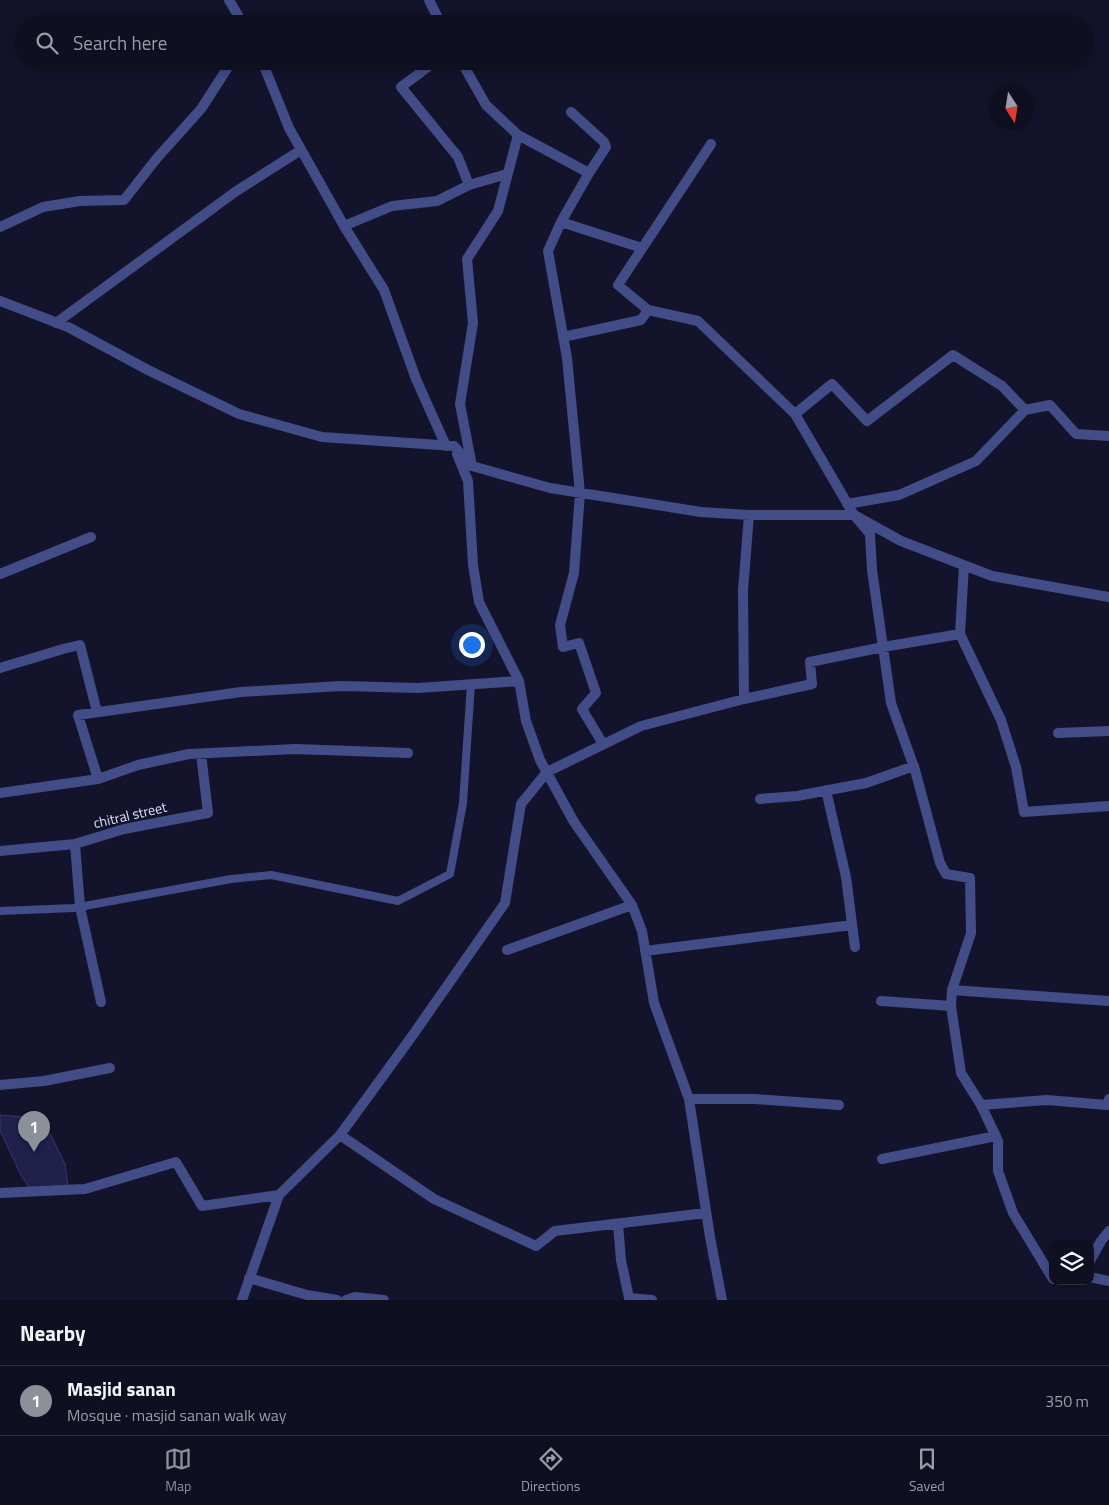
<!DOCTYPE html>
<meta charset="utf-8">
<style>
body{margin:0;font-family:"Titillium Web",sans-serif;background:#1c1d2d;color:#f1f3f6}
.controls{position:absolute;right:15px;bottom:15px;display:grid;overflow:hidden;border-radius:10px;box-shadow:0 2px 8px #0003}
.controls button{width:45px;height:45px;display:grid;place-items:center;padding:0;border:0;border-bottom:1px solid #2e2f3e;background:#0e0f20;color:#f1f3f6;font:25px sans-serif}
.compass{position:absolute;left:989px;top:85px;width:45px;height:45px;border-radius:50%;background:#0e0f20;box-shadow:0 2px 8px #0003;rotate:168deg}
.you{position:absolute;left:471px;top:644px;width:18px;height:18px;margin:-12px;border:4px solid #fff;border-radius:50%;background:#1a73e8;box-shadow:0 0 0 8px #1a73e833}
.badge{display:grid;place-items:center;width:32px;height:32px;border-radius:50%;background:#8c9099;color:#fff;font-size:16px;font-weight:700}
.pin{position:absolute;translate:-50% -41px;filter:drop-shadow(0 1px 2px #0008)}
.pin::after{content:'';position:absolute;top:26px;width:18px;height:15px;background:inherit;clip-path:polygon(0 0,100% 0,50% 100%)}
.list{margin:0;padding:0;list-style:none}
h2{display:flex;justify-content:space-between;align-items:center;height:65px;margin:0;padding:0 20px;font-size:21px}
h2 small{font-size:16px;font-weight:400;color:#9b9ca5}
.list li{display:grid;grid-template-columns:32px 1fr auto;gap:15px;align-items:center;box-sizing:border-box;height:70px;padding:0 20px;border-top:1px solid #2e2f3e}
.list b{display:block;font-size:19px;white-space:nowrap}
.list p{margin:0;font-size:16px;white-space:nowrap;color:#9b9ca5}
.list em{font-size:16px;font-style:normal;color:#9b9ca5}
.icon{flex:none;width:28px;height:28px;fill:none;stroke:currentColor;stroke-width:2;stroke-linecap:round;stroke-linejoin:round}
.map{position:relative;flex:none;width:1109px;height:1300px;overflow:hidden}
.search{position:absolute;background:#0e0f20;box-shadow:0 2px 8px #0003;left:15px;right:15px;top:15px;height:55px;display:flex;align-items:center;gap:12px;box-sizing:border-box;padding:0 18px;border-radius:28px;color:#9b9ca5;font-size:19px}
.sheet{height:135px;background:#0e0f20}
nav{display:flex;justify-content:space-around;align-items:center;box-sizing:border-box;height:70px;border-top:1px solid #2e2f3e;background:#0e0f20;font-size:14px;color:#9b9ca5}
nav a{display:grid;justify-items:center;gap:2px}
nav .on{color:#8c9099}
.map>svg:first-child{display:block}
</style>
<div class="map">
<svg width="1109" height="1300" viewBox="0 0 1109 1300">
<rect width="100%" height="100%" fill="#13142b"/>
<path fill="#21204b" stroke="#353475" d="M0,1115L26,1117L41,1115L65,1164L68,1185L29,1188L18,1170L16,1164L0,1131Z"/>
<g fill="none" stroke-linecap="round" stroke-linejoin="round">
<path stroke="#424c87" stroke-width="8" d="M0,911L74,908L231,879L271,875L398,901L450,874L463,803L471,684"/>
<path stroke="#424c87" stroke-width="10" d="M229,0L243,24
M429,0L441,24
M262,61L289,128L344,226L392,206L437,201L469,185L507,174
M436,61L401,87L458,157L469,185
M461,61L486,105L518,135L498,211L467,259L473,323L460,404L472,466
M571,112L604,142L606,147L589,173
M518,135L589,173L561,222L548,251L567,358L580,493L574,573L560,625L563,647L579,643L596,693L582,709L603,744
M711,144L618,285L648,310L698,321L795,414
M561,222L642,248
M344,226L384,290L416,379L446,446
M0,227L43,207L80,201L124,200L157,158L201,109L232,61
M0,301L68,327L148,370L239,414L322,437L454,446L472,466L550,488L701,512L749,515H854L901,541L992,576L1109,597
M56,323L235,192L301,150
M563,337L641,320L648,310
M1109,436L1076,434L1050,405L1025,410L1002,386L953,355L867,421L832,384L795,414L854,515L870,534L872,570L891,703L915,770L940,863L946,874L970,878L971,933L952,990L1109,1001
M457,454L468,481L473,565L479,602L519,681L526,721L540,760L574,822L632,905L642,931L654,1003L689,1099L710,1237L722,1300
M847,504L899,495L976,461L1025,410
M964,565L960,634L1001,720L1016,767L1024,812L1109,806
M0,574L91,537
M0,668L63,649L80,645L97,712
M744,699L743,590L749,515
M1058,733L1109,731
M98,779L138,765L189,754L295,749L408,753
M826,790L846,877L855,947
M0,793L98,779L78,715L241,692L341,686L418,688L519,681
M760,799L797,796L866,783L914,766
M75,844L80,907L101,1002
M0,851L75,844L124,829L208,813L201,754
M507,950L632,905
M645,951L852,925
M952,990L951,1006L961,1073L981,1105L998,1141V1171L1013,1213L1053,1279
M881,1001L951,1006
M0,1085L44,1081L110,1068
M689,1099H755L839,1105
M981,1105L1047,1100L1107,1105L1109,1099
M340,1135L410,1039L505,903L521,804L547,772L641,726L744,699L812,684L810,662L883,647L960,634
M882,1159L996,1136
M0,1193L85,1189L176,1162L202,1206L279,1195L242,1300
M279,1195L340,1135L434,1199L536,1246L555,1231L706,1213
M618,1224L621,1260L629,1298L652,1300
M1090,1261L1101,1241L1109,1231
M1090,1277L1109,1281
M249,1278L307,1295L337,1300
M346,1300L355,1297L384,1300"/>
</g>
<g text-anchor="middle" stroke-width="4.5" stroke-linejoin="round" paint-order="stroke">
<g font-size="14" fill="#dfe1fd" stroke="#13142b">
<text transform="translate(130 815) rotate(-13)" y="5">chitral street</text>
</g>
</g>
</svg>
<div class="controls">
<button><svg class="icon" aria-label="layers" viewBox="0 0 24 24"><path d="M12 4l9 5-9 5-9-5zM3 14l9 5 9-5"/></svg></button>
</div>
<svg class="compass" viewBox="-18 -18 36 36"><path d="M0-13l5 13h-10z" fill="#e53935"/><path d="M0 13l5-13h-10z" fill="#9b9ca5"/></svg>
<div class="you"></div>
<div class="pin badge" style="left:34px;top:1152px">1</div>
<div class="search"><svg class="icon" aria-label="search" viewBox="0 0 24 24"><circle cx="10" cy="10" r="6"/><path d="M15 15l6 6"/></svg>Search here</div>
</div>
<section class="sheet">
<h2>Nearby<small></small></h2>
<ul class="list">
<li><span class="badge">1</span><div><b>Masjid sanan</b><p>Mosque · masjid sanan walk way</p></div><em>350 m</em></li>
</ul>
</section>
<nav>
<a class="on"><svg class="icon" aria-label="map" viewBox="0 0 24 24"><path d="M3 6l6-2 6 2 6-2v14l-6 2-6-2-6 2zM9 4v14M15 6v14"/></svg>Map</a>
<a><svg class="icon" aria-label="directions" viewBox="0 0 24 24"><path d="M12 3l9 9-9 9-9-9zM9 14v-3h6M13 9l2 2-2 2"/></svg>Directions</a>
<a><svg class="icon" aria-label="saved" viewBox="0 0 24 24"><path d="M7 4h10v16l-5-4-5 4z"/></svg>Saved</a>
</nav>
